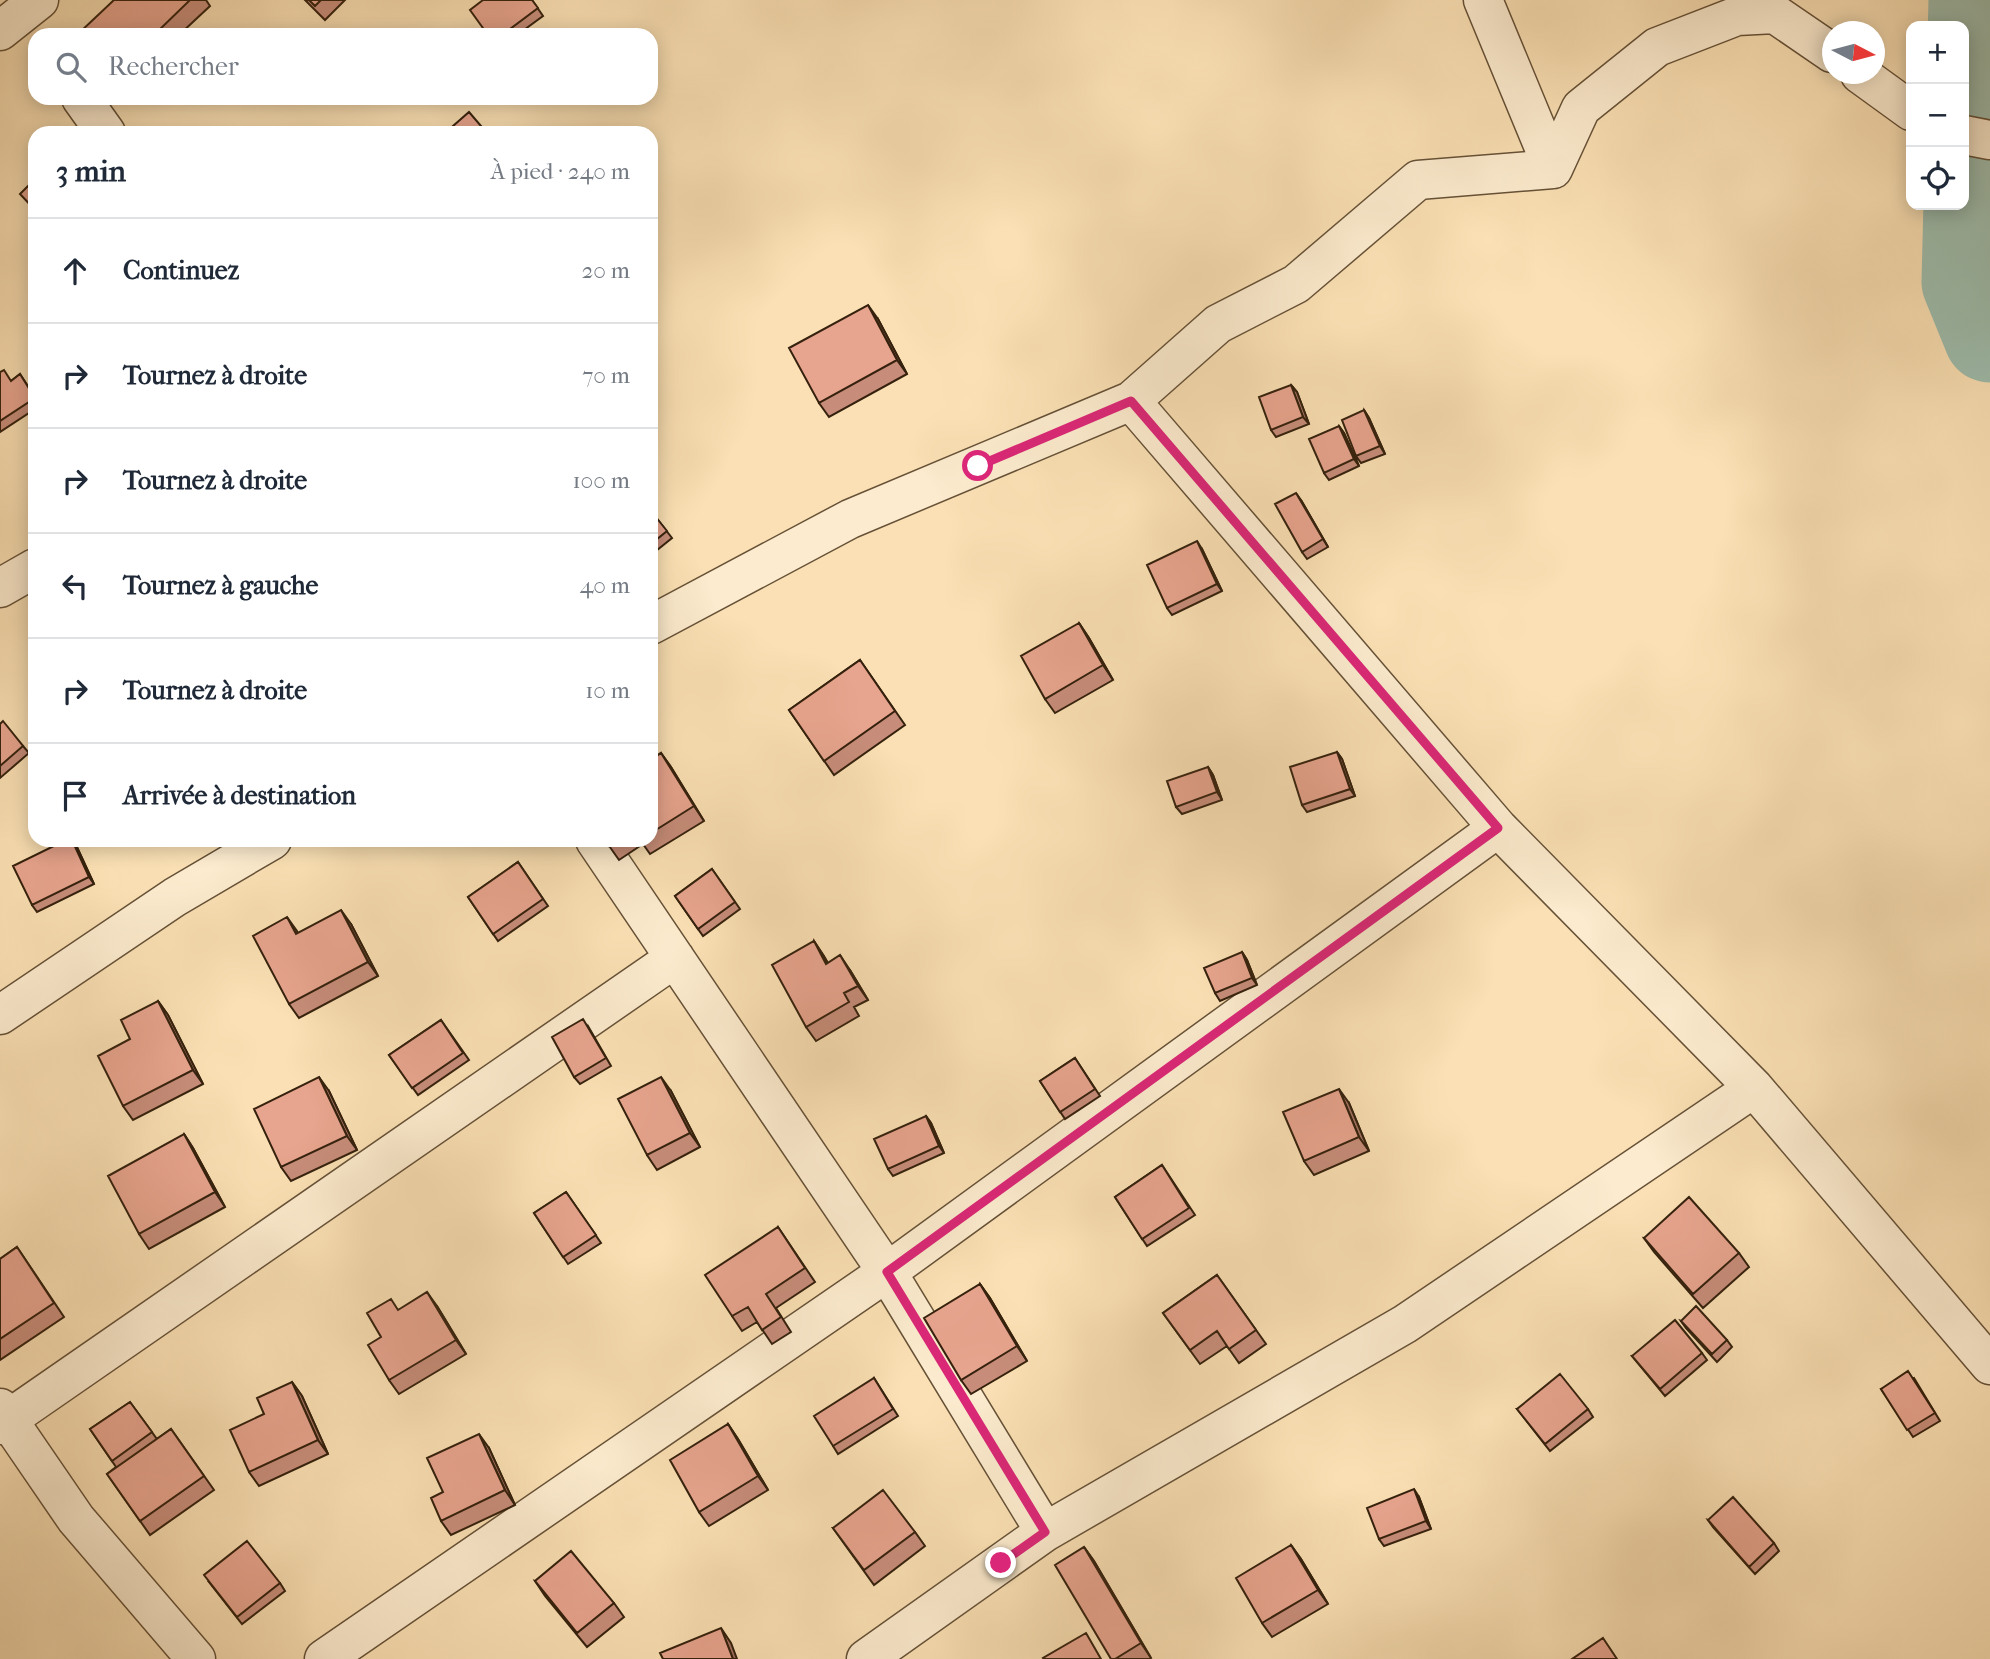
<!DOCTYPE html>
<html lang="fr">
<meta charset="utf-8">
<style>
body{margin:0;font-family:"IM FELL French Canon",serif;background:#f2f2f3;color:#1f2937}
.controls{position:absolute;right:21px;top:21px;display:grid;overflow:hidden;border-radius:14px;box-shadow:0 4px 18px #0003}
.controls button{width:63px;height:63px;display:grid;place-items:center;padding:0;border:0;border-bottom:2px solid #e0e1e3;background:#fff;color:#1f2937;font:35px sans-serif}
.compass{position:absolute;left:1822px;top:21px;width:63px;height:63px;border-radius:50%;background:#fff;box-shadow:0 4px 18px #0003;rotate:96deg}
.stop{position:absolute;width:21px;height:21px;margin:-16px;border:5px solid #db2777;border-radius:50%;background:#fff}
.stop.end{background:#db2777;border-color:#fff;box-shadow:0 2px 7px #0008}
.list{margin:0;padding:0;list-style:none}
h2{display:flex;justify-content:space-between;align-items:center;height:91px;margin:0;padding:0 28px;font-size:30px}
h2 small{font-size:23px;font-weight:400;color:#747a83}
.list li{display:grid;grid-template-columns:46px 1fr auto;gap:21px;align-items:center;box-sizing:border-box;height:105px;padding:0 28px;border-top:2px solid #e0e1e3}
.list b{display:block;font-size:26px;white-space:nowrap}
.list em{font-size:23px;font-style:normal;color:#747a83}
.icon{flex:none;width:38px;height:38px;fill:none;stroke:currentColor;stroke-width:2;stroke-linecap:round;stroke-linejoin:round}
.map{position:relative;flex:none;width:1990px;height:1659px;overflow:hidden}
.search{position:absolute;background:#fff;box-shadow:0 4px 18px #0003;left:28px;top:28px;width:630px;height:77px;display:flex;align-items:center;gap:18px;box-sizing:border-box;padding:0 24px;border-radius:21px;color:#747a83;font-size:26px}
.panel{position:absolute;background:#fff;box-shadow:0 4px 18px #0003;left:28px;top:126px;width:630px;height:721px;border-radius:21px}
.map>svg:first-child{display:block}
</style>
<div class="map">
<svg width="1990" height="1659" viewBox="0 0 1990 1659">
<rect width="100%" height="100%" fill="#fae0b4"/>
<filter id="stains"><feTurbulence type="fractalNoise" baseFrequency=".00286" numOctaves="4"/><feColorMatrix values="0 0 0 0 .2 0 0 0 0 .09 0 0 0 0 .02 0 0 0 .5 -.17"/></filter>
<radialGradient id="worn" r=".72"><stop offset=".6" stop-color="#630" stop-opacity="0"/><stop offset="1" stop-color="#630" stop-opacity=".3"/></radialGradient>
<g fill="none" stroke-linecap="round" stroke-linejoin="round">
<path stroke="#9ebdad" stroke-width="93" d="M1975,0L1968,282L1990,336"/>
<defs>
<path id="street" d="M1483,0L1553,169
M0,31L39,0
M1860,74L1911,111
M81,98L106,133
M1964,135L1990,140
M1131,401L1498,828L1754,1088L1990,1365
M0,588L35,568
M651,625L850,519L1131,401L1218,324L1296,284L1418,180L1553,169L1581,108L1657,47L1737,16L1775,14L1832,53
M595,840L887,1272L1045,1532
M0,1015L175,897L272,840
M0,1408L76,1519L196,1659
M0,1425L675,958
M324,1659L887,1272L1498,828
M866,1659L1045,1532L1405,1324L1754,1088"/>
</defs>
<use href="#street" stroke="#665137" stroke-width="41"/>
<use href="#street" stroke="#fcebce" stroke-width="38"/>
</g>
<path fill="#c78d7a" stroke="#35210d" stroke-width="2" d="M114,0H206L210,6L179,35H81Z
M305,0H345L325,20Z
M532,0L543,16L517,35H488Z
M878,319L907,374L829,417L819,403Z
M0,372L11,381L20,374L35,397V409L0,432Z
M1291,385L1297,392L1309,424L1276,437L1271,430Z
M1364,410L1369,418L1385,454L1361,463L1356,456Z
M1339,426L1344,433L1359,466L1329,480L1324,473Z
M1301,500L1328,547L1307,559L1302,552Z
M651,511L672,538L651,555Z
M1202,549L1222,591L1172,615L1167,608Z
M1079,623L1089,638L1113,680L1055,713L1045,699Z
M860,660L905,725L834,775L789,710Z
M0,724L23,746L29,753L0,778Z
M1337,752L1342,759L1355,796L1307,812L1302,805Z
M661,753L671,767L704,821L650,854L643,844L619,860L605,840H651V760Z
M1208,767L1213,775L1222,800L1182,814L1176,807Z
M76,845L94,884L37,912L32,905Z
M518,862L548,906L498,941L468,897Z
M712,869L740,909L703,936L675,896Z
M351,924L378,976L299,1018L289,1004L298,933Z
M814,941L828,963L850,970L868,1000L854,1007L859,1016L816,1041L806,1027Z
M1242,952L1247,960L1257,985L1220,1001L1215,993Z
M158,1001L168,1015L203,1084L133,1120L123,1106L130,1039Z
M441,1020L469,1060L418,1095L389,1055Z
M588,1026L611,1066L580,1084L574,1077Z
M1075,1058L1100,1096L1065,1119L1040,1081Z
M329,1091L357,1150L291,1181L281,1167Z
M671,1091L700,1147L657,1170L647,1155Z
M1349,1103L1369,1151L1314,1175L1304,1161Z
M926,1116L931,1123L944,1153L893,1176L888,1169Z
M184,1134L193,1148L225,1207L149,1249L139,1234Z
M1162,1165L1195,1215L1147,1246L1115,1197Z
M566,1192L601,1243L568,1264L534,1213Z
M778,1227L815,1282L776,1308L791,1332L772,1344L757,1322L742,1331L732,1316Z
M1644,1238L1739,1253L1749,1267L1703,1308L1654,1252Z
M17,1247L64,1317L0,1360V1259Z
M1217,1275L1266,1344L1239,1363L1227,1346L1200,1364L1163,1313Z
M980,1284L990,1298L1027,1361L971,1394L961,1380Z
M437,1306L466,1354L399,1394L389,1380L381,1337L398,1310Z
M1681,1321L1727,1340L1732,1347L1717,1362L1686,1328Z
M1702,1353L1707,1360L1665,1396L1632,1356Z
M874,1378L898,1416L838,1454L833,1446Z
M1914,1378L1940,1421L1913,1437L1881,1389Z
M292,1382L302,1396L328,1454L259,1486L249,1472L264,1414Z
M130,1402L157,1439L171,1429L214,1490L150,1535L107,1474L116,1467L90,1429Z
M1517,1409H1588L1593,1417L1550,1451Z
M728,1424L738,1439L768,1490L709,1526L699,1512Z
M489,1448L515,1505L451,1535L441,1521L443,1492Z
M1419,1497L1431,1529L1384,1546L1379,1539Z
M1708,1520L1774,1543L1779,1551L1755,1574L1713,1527Z
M833,1528L915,1532L925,1546L874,1585Z
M1291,1545L1301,1559L1328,1604L1272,1637L1262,1623Z
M1084,1547L1094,1561L1151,1658L1149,1659H1111Z
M535,1581L614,1603L624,1617L587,1647L545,1596Z
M209,1582L280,1583L285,1591L242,1624Z"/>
<path fill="#a27363" stroke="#35210d" stroke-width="2" d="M868,305L878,319L907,374L897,360Z
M1291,385L1297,392L1309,424L1303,417Z
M1364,410L1369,418L1385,454L1380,446Z
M1339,426L1344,433L1359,466L1354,459Z
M1296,493L1301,500L1328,547L1323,539Z
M1197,541L1202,549L1222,591L1217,584Z
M1079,623L1089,638L1113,680L1103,665Z
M1337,752L1342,759L1355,796L1350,789Z
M661,753L671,767L704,821L694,806Z
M1208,767L1213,775L1222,800L1217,792Z
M72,840L76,845L94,884L89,877Z
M341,910L351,924L378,976L368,962Z
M287,917L297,931L306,948L296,934Z
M814,941L824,956L836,978L826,964Z
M1242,952L1247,960L1257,985L1252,978Z
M840,955L850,970L868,1000L858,986Z
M158,1001L168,1015L203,1084L193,1070Z
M319,1077L329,1091L357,1150L347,1136Z
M661,1077L671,1091L700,1147L690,1133Z
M1339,1089L1349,1103L1369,1151L1359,1137Z
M926,1116L931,1123L944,1153L939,1146Z
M184,1134L193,1148L225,1207L215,1192Z
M980,1284L990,1298L1027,1361L1017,1346Z
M427,1292L437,1306L466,1354L456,1340Z
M292,1382L302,1396L328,1454L318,1440Z
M728,1424L738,1439L768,1490L758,1476Z
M479,1434L489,1448L515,1505L505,1490Z
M1414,1489L1419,1497L1431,1529L1426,1521Z
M1291,1545L1301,1559L1328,1604L1318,1590Z
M1084,1547L1094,1561L1151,1658L1141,1643Z
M721,1628L731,1643L737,1659H733Z"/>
<path fill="#e7a48e" stroke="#35210d" stroke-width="2" d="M114,0H190L154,35H81L79,33Z
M309,0H321L315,6Z
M483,0H532L538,8L502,35H488L470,10Z
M469,112L487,133H445Z
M35,179V210L20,194Z
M868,305L897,360L819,403L789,348Z
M4,370L11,381L20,374L35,398L0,421V372Z
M1291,385L1303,417L1271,430L1259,397Z
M1364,410L1380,446L1356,456L1342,420Z
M1339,426L1354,459L1324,473L1309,439Z
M1296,493L1323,539L1302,552L1275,504Z
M651,511L667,531L651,544Z
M1197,541L1217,584L1167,608L1147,565Z
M1079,623L1103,665L1045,699L1021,656Z
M860,660L895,711L824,761L789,710Z
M3,721L23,746L0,766V724Z
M1337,752L1350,789L1302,805L1290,767Z
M661,753L694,806L651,833V760Z
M1208,767L1217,792L1176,807L1167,781Z
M66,840H72L89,877L32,905L13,866Z
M605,840H618L609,846Z
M518,862L543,899L493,934L468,897Z
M712,869L735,902L698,929L675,896Z
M341,910L368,962L289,1004L253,936L287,917L296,934Z
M814,941L826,964L840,955L858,986L844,993L849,1002L806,1027L772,965Z
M1242,952L1252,978L1215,993L1204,968Z
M158,1001L193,1070L123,1106L98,1056L130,1039L121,1020Z
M583,1019L606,1058L574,1077L552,1037Z
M441,1020L463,1053L412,1088L389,1055Z
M1075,1058L1095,1089L1060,1112L1040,1081Z
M319,1077L347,1136L281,1167L254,1109Z
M661,1077L690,1133L647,1155L618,1099Z
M1339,1089L1359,1137L1304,1161L1283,1112Z
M926,1116L939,1146L888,1169L874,1139Z
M184,1134L215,1192L139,1234L108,1176Z
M1162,1165L1189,1208L1142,1239L1115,1197Z
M566,1192L596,1235L563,1257L534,1213Z
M1689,1197L1739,1253L1693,1294L1644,1238Z
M778,1227L805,1268L766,1294L781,1317L762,1330L748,1307L732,1316L705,1275Z
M17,1247L54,1303L0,1339V1259Z
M1217,1275L1256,1330L1229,1349L1217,1331L1190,1350L1163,1313Z
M980,1284L1017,1346L961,1380L924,1318Z
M427,1292L456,1340L389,1380L368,1345L381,1337L367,1313L391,1299L398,1310Z
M1696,1306L1727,1340L1712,1354L1681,1321Z
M1675,1320L1702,1353L1660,1389L1632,1356Z
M1908,1371L1935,1413L1907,1430L1881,1389Z
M1560,1374L1588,1409L1545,1444L1517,1409Z
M874,1378L893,1409L833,1446L814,1416Z
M292,1382L318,1440L249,1472L230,1430L264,1414L257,1398Z
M130,1402L152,1432L112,1461L90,1429Z
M728,1424L758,1476L699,1512L670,1460Z
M171,1429L204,1476L140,1521L107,1474Z
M479,1434L505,1490L441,1521L431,1498L443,1492L427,1458Z
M1414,1489L1426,1521L1379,1539L1367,1508Z
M883,1490L915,1532L864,1570L833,1528Z
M1733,1497L1774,1543L1749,1567L1708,1520Z
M247,1541L280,1583L237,1617L204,1575Z
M1291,1545L1318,1590L1262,1623L1236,1578Z
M1084,1547L1141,1643L1115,1659H1111L1055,1565Z
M571,1551L614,1603L577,1633L535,1581Z
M721,1628L733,1659H663L660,1653Z
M1086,1633L1101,1659H1044L1043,1658Z
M1603,1638L1617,1659H1572Z"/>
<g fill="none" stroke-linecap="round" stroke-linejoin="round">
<path stroke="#db2777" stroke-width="9" d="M978,466L1131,401L1498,828L887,1272L1045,1532L1001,1563"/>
</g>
<rect width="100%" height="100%" filter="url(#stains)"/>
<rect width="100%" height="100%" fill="url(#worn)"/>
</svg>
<div class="controls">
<button>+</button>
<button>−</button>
<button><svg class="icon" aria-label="locate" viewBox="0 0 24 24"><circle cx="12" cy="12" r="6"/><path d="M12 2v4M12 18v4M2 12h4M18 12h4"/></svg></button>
</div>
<svg class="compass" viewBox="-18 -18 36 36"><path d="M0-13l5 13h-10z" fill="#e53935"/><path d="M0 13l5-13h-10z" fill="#747a83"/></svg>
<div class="stop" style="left:978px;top:466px"></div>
<div class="stop end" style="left:1001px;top:1563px"></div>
<div class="search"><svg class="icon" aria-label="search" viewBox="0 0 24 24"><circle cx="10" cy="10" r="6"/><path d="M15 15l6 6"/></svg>Rechercher</div>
<section class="panel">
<h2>3 min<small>À pied · 240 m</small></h2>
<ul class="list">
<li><svg class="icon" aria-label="ahead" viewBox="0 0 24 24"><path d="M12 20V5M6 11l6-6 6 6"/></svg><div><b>Continuez</b></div><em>20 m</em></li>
<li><svg class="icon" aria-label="right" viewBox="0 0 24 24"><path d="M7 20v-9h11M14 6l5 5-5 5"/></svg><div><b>Tournez à droite</b></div><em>70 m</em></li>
<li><svg class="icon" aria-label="right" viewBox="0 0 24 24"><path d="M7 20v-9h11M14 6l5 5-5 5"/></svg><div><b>Tournez à droite</b></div><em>100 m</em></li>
<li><svg class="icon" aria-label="left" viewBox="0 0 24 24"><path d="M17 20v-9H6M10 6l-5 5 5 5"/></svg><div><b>Tournez à gauche</b></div><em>40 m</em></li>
<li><svg class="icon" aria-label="right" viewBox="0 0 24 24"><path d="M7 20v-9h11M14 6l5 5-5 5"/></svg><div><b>Tournez à droite</b></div><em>10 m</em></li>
<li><svg class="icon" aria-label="arrive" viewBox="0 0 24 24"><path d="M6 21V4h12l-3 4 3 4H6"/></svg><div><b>Arrivée à destination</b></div></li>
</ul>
</section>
</div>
